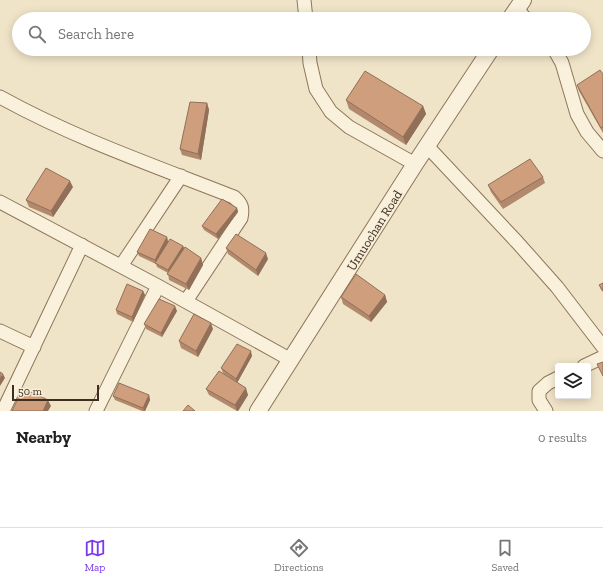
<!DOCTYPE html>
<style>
body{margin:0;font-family:"Zilla Slab",serif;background:#f6f6f6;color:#222}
.controls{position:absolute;right:12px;bottom:12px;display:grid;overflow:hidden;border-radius:4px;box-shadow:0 2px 10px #0003}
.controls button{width:36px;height:36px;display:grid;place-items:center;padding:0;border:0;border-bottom:1px solid #e0e0e0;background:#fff;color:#222;font:20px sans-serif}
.scale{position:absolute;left:12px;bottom:10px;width:87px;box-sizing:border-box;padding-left:4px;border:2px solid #3d2e20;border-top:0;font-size:11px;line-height:14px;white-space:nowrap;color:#3d2e20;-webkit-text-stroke:3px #f7eed8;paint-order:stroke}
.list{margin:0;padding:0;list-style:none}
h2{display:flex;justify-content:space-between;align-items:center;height:52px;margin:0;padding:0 16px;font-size:17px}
h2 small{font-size:13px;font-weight:400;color:#767676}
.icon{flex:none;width:22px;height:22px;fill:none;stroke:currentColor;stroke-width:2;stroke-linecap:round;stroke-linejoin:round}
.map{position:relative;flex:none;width:603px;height:411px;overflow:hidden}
.search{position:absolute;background:#fff;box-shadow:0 2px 10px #0003;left:12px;right:12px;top:12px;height:44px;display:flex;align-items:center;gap:10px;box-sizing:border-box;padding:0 14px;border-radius:22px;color:#767676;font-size:15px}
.sheet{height:116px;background:#fff}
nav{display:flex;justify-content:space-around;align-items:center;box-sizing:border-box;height:56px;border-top:1px solid #e0e0e0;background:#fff;font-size:11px;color:#767676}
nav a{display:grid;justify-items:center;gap:2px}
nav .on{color:#7c3aed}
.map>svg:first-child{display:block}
</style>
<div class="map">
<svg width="603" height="411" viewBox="0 0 603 411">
<rect width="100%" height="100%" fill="#f0e4c8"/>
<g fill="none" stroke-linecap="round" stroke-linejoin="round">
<defs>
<path id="minor" d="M304,0L306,19
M517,9L526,19
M309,49L310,63L316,89L331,112L349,127L415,164
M554,49L562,63L577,114L587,132L603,151
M0,97C74,138 155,166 234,197C242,204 243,208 241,218L186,301
M427,146L517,242L557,287L603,347
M0,202L158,286L291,360
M121,266L181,176
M0,331L34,347
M584,366L603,357
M3,411L82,245
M96,411L158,286
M546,411L539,400V391L548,383L558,378"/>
<path id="tertiary" d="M510,19L523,0
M258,411L415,164L491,49"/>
</defs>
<use href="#minor" stroke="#8d765c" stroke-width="15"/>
<use href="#tertiary" stroke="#8d765c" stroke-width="18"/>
<use href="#minor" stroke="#faf1dc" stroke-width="13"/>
<use href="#tertiary" stroke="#faf1dc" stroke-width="16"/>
</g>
<path fill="#b2896c" d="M603,74V133L579,91L577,85Z
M346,100L423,106L426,114L406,145L349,109Z
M207,103L209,110L201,160L182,155L180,149Z
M543,177L545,183L503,209L491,192L488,185Z
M73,187L53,217L29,207L26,200Z
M237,208L238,212L218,239L204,230L202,226Z
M167,237L168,242L183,246L184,248L201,258L203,265L189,290L169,280L168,273L157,267L156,264L139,256L137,252Z
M226,248L268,259L258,276L228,254Z
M603,283V292L601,290L599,285Z
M143,291L145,295L133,322L117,314L116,310Z
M385,295L387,302L371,322L343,304L341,297Z
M177,311L162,337L146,329L144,324Z
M213,329L198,357L181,348L179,341Z
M252,356L237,383L248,395L238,411H237L209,395L206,389L235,382L223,373L221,368Z
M149,395L150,400L145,411H142L115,400L113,396Z"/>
<path fill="#916f58" d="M207,103L209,110L201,160L198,154Z
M423,106L426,114L406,145L403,137Z
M70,181L73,187L53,217L51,211Z
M237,208L238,212L218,239L216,234Z
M167,237L168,242L156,263L155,260Z
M183,246L185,250L170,275L168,270Z
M266,253L268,259L258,276L256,270Z
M201,258L203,265L189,290L186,284Z
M143,291L145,295L133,322L132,317Z
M385,295L387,302L371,322L369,316Z
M175,306L177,311L162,337L161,333Z
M211,323L213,329L198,357L196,351Z
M251,351L252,356L237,383L236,379Z
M3,374L5,378L0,386V379Z
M246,388L248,395L238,411H237L235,405Z
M149,395L150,400L145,411H144L143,408Z
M48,400L51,406L48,411H43Z"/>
<path fill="#cf9f7d" stroke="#916f58" d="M600,70L603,74V127L601,128L577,85Z
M365,71L423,106L403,137L346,100Z
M190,102L207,103L198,154L180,149Z
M530,159L543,177L501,202L488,185Z
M46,168L70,181L51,211L26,200Z
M222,199L237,208L216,234L202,226Z
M150,229L167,237L155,260L137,252Z
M236,234L266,253L256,270L226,248Z
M170,239L183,246L168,270L155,263Z
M185,247L201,258L186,284L167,274Z
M356,274L385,295L369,316L341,297Z
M603,283V290L599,285Z
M127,284L143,291L132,317L116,310Z
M159,299L175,306L161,333L144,324Z
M194,314L211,323L196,351L179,341Z
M237,344L251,351L236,379L221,368Z
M603,362V376L597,364Z
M219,371L246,388L235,405L206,389Z
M0,372L3,374L0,379Z
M119,383L149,395L143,408L113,396Z
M23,388L48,400L43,411H12Z
M188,405L195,411H183Z"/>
<g text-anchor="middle" stroke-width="3" stroke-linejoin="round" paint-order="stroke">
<g font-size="13" fill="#3d2e20" stroke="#f7eed8">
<text transform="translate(374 230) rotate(-58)" y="5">Umuochan Road</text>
</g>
</g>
</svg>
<div class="controls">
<button><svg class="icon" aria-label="layers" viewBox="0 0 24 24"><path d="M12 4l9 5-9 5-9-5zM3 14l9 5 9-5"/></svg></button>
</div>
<div class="scale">50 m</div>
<div class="search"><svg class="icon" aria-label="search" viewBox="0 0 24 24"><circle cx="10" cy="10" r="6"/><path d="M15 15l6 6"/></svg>Search here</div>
</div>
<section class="sheet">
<h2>Nearby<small>0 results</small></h2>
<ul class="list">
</ul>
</section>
<nav>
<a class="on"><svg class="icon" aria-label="map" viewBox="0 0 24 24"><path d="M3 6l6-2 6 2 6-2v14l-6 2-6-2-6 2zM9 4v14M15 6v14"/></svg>Map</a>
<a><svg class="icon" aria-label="directions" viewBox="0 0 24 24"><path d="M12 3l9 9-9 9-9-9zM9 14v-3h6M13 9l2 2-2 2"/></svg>Directions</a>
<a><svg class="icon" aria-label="saved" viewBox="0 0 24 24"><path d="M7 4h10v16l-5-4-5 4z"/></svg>Saved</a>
</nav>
